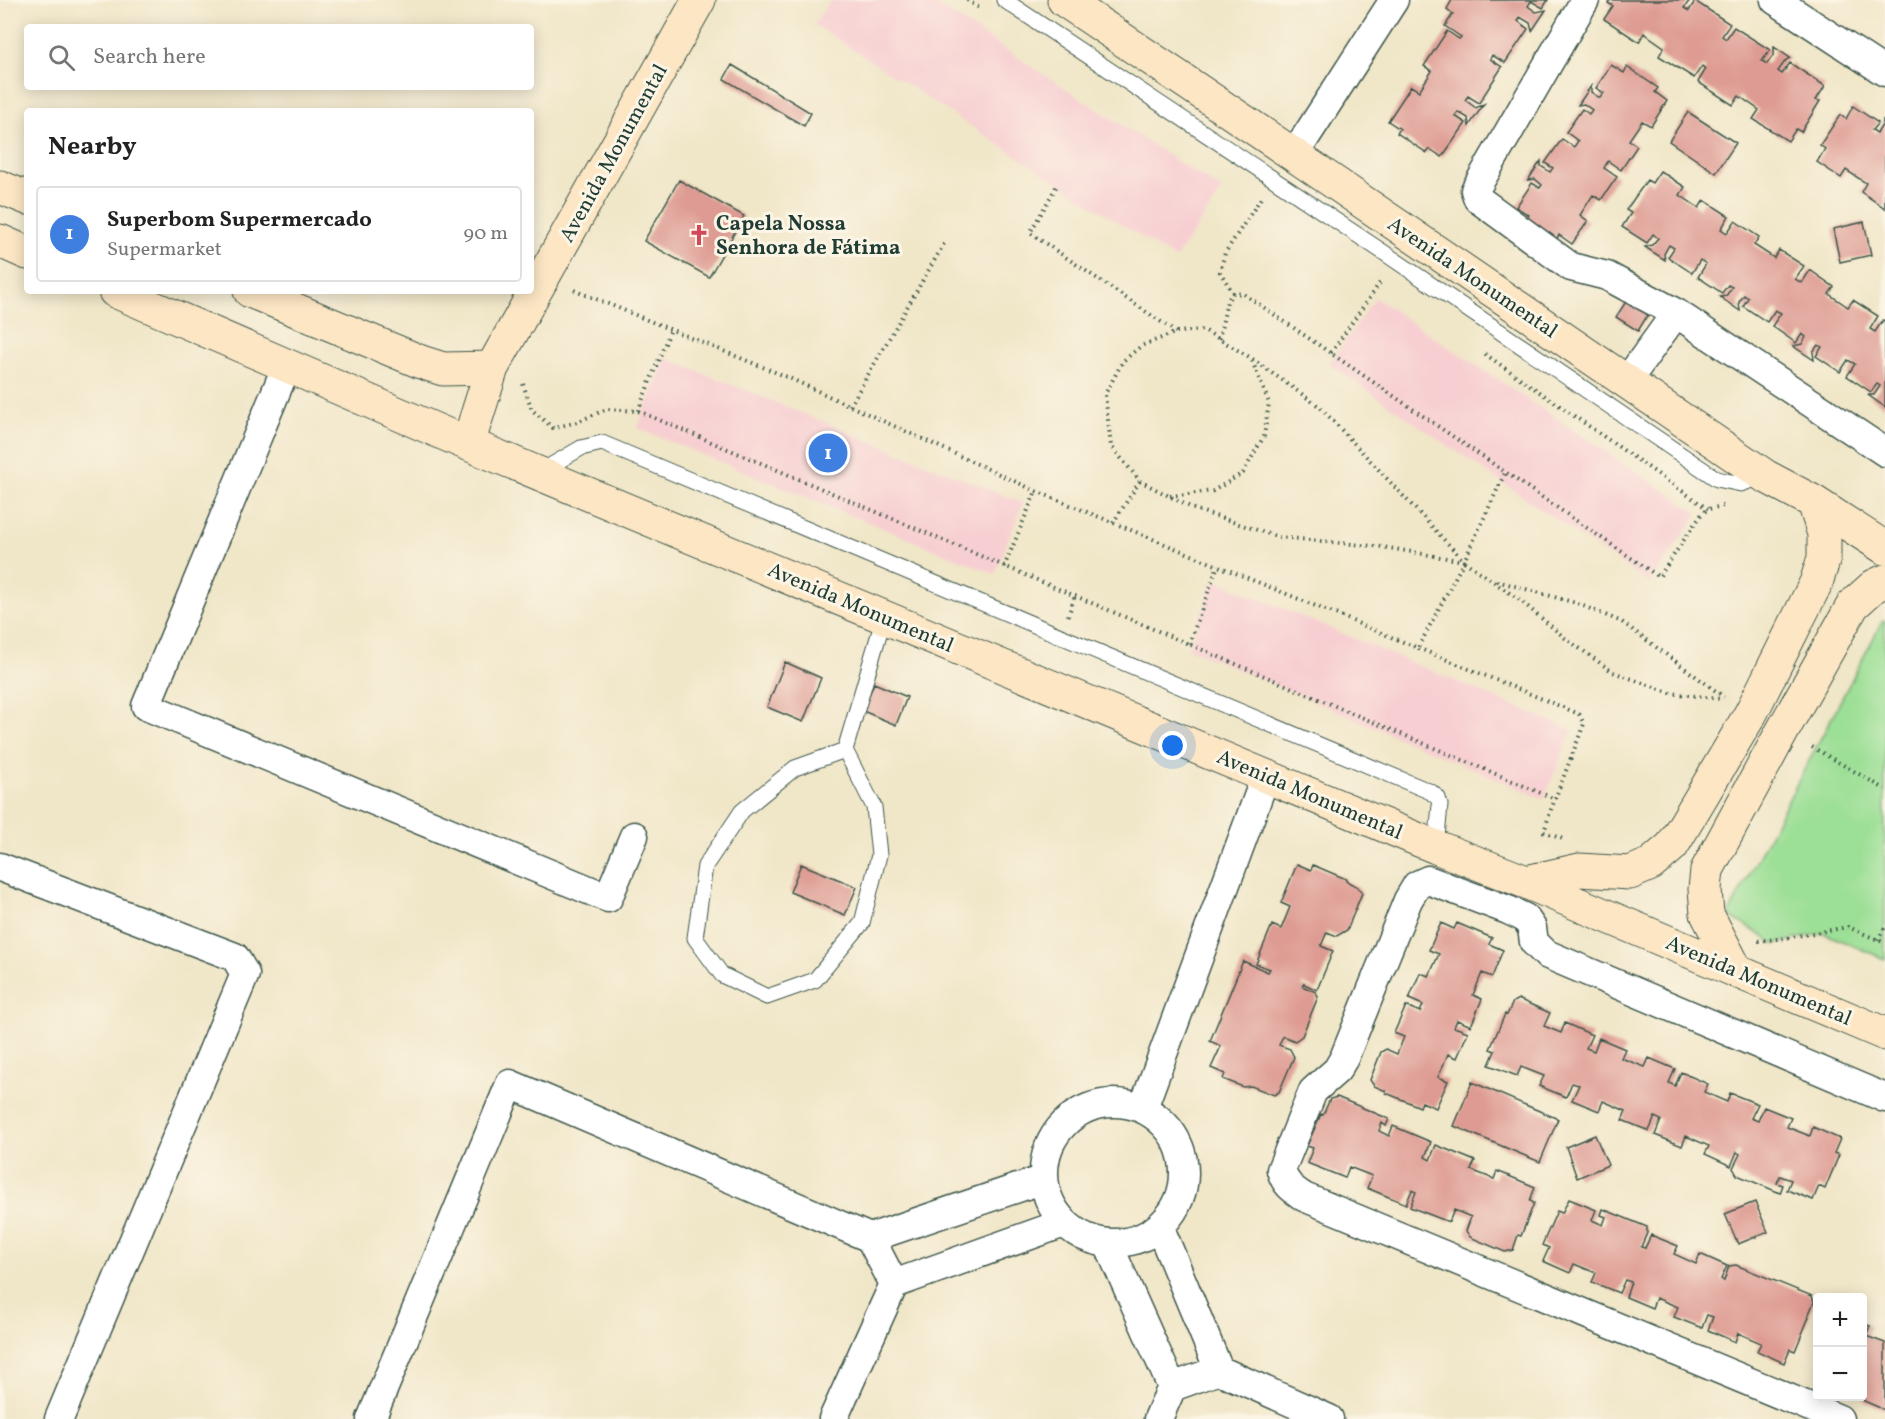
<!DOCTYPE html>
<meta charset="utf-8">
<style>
body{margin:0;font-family:Vollkorn,serif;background:#f6f6f6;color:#222}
.controls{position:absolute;right:18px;bottom:18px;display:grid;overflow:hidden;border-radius:6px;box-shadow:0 3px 15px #0003}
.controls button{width:54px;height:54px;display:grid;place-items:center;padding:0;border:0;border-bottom:2px solid #e0e0e0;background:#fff;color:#222;font:30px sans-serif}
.you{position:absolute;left:1173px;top:746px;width:21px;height:21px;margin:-15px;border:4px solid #fff;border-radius:50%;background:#1a73e8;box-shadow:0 0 0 9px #1a73e833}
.badge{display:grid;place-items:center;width:39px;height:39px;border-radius:50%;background:#111827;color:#fff;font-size:20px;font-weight:700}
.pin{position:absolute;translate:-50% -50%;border:3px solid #fff;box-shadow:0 2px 6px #0006}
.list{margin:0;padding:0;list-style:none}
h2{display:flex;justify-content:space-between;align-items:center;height:78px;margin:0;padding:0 24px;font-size:26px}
h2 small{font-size:20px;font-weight:400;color:#767676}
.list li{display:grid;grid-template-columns:39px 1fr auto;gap:18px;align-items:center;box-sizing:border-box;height:96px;margin:0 12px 12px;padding:0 12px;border:2px solid #e0e0e0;border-radius:6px}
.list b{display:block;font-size:22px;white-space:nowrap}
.list p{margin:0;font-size:20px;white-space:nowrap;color:#767676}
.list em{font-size:20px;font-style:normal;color:#767676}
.icon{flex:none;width:33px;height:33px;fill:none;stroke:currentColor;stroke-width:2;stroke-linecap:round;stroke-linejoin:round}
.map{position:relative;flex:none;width:1885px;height:1419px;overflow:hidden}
.search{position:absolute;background:#fff;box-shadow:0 3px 15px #0003;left:24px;top:24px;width:510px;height:66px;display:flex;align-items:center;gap:15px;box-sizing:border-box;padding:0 21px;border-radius:6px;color:#767676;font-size:22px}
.panel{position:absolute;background:#fff;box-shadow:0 3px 15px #0003;left:24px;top:108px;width:510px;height:186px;border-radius:6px}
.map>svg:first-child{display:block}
</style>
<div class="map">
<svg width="1885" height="1419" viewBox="0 0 1885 1419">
<rect width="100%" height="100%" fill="#fcf5e5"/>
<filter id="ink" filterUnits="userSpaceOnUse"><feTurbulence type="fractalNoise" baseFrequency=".0167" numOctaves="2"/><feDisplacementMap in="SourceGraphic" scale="12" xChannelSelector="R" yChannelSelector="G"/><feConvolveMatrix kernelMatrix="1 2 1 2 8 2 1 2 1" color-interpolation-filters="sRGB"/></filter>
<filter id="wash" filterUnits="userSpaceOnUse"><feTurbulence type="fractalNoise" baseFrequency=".008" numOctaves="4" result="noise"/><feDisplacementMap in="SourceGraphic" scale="24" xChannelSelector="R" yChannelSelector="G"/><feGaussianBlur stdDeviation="1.35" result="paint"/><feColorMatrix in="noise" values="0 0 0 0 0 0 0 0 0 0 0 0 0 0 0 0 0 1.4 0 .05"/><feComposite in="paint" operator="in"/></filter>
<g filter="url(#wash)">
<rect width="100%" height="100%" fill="#f0e6c8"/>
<path fill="#f7cfd2" d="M831,0H929L1222,190L1175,259L814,24Z
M1375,298L1698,513L1649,583L1329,364Z
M666,358L1023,503L995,574L637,428Z
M1215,580L1572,730L1544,799L1188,648Z"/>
<path fill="#9cdf96" stroke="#5e8e65" stroke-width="1.5" d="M1883,620L1885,621V959L1823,933L1775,944L1728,915Z"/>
<g id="blocks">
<path fill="#de9b93" d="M1452,0H1548L1543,8L1531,1L1528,6L1536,12L1546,10L1532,31L1530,23L1520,17L1518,21L1528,29L1505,63L1492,55L1490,59L1502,67L1479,103L1468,96L1465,100L1476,108L1484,104L1469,126L1468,118L1458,112L1455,116L1466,123L1442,157L1430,149L1427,153L1397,133L1400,129L1388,121L1411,86L1419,91L1432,71L1424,66L1447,31L1459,39L1461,37L1445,26L1453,14L1447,9Z
M1610,0H1690L1684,8L1689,11L1695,1L1730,24L1722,36L1726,39L1734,27L1770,50L1762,61L1767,64L1774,54V47L1790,58L1786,60L1778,71L1782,74L1790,63L1825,86L1816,100L1820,101L1801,132L1796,129L1788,141L1753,119L1759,110L1739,96L1733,105L1698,82L1706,69L1702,66L1694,78L1659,56L1664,47L1644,33L1639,42L1604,19L1613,6L1608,3Z
M732,65L811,113L804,126L724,79Z
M1611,65L1624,73L1627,67L1658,88L1655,92L1667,101L1651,126L1642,121L1629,140L1637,146L1621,170L1608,161L1604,168L1617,177L1601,200L1593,195L1580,215L1588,221L1572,244L1559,235L1555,241L1525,221L1529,215L1516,207L1532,183L1540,188L1542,185L1535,179L1528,180L1541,161V166L1550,172L1553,168L1545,163L1562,139L1574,147L1578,141L1566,132L1582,109L1589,114L1592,110L1584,104L1578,105L1591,86V92L1600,98L1604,93L1596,88Z
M1853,106L1878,123L1872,130L1877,133L1883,124V120L1885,121V208L1861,192L1866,183L1846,170L1841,178L1817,162L1825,149L1820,145L1840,115L1846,119Z
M1688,112L1736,143L1716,173L1669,141Z
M1660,171L1685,187L1680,195L1699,208L1704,200L1729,216L1721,229L1727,233L1735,221L1759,237L1754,245L1774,258L1779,250L1804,266L1795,279L1802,283L1810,270L1834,287L1829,294L1848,307L1853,300L1878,316L1870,329L1875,332L1883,320L1885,321V407L1868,395H1874L1880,386L1877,384L1871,392L1847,376L1855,364L1848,360L1840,372L1816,356L1822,347L1818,345L1813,352L1814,360L1793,346L1802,344L1806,337L1802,334L1796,343L1772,326L1781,313L1775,310L1767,322L1743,306L1748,298L1744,295L1739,302L1740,311L1720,297L1726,296L1732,287L1728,285L1722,293L1698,277L1706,264L1700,260L1692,273L1668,257L1674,248L1669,245L1664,254L1665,260L1645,247L1652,245L1658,238L1653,234L1647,243L1622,227L1631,213L1626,210L1647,180L1652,183Z
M679,180L744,216L709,277L644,241Z
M1864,222L1871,255L1840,262L1833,229Z
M1629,297L1650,311L1638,331L1616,317Z
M785,662L821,678L803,722L767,707Z
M874,683L907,697L896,725L863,711Z
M801,864L857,887L845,915L790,892Z
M1297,864L1311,870L1313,865L1346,879V881L1358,887L1362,893L1347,930L1337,936L1327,932L1321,946L1333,951L1317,990L1304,984V982L1302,986L1316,992L1318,997L1302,1036L1295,1041L1283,1036L1279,1045L1290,1049L1294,1057L1279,1092L1274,1095L1251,1086L1243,1087L1223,1079L1225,1074L1211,1068L1221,1046L1210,1041L1243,961L1268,972L1270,969L1256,964L1272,925L1281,929L1290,907L1281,903Z
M1441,923L1454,929L1457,923L1492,938L1489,944L1503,950L1492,977L1482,973L1473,995L1482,999L1471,1026L1457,1020L1454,1027L1468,1032L1457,1058L1448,1054L1438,1077L1448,1081L1436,1108L1422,1102L1420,1107L1386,1093V1091L1374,1086L1370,1080L1381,1052L1386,1049L1397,1054L1404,1037L1394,1033L1406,1006L1420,1012L1423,1005L1409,999L1420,973L1429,976L1439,954L1429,950Z
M1518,999L1550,1013L1544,1026L1561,1033L1565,1023L1592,1035L1586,1048L1594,1051L1599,1038L1625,1049L1621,1058L1645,1067L1649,1058L1675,1069L1669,1083L1675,1086L1681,1072L1708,1084L1704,1092L1727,1102L1730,1093L1758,1104L1751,1118L1758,1121L1764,1107L1791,1118L1787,1127L1810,1136L1813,1127L1840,1139L1834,1153L1839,1155L1825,1189L1819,1186L1813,1200L1787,1190L1791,1180L1780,1176L1777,1183L1783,1185L1780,1193L1737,1175L1733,1168L1740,1154L1737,1152L1731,1166L1705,1154L1709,1146L1686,1136L1682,1146L1655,1135L1661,1120L1655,1117L1649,1131L1622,1120L1626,1111L1603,1101L1599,1111L1572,1100L1579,1085L1575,1084L1572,1083L1566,1097L1539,1086L1544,1076L1521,1067L1517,1076L1489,1065L1495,1051L1490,1049L1505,1014L1507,1015L1513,1002Z
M1472,1082L1558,1119L1540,1162L1454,1126Z
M1337,1097L1389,1119L1386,1126L1382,1123L1379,1131L1389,1136L1393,1126L1431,1142L1425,1157L1430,1160L1436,1145L1475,1161L1471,1170L1494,1179L1497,1171L1535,1187L1530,1201L1534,1203L1521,1236L1518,1235L1513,1250L1505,1252L1470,1237L1466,1231L1471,1217L1454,1210L1449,1222L1410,1207L1416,1192L1412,1190L1406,1204L1367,1188L1372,1176L1349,1167L1345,1178L1307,1163L1313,1148L1307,1146L1321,1114L1323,1115L1330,1099Z
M1595,1135L1608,1165L1577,1178L1566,1147Z
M1569,1199L1596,1210L1592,1220L1603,1225L1606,1217L1601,1215L1603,1209L1647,1227V1233L1641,1247L1645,1248L1651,1235L1678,1246L1674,1254L1696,1264L1700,1254L1727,1266L1721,1279L1724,1281L1729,1266L1736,1265L1812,1296L1814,1302L1808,1316L1809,1317L1795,1351L1790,1349L1784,1363L1757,1351L1761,1343L1738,1333L1735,1342L1708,1330L1713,1317L1707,1315L1702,1328L1674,1317L1678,1307L1656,1298L1652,1308L1626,1297L1631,1282L1625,1280L1619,1293L1592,1282L1596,1273L1574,1264L1570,1273L1543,1261L1549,1248L1542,1245L1557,1211L1562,1213Z
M1755,1202L1768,1232L1738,1244L1725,1214Z
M1862,1323L1870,1326L1866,1336L1885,1343V1410L1864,1401L1863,1394L1865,1386L1862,1385Z"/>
</g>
</g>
<g filter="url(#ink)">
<use href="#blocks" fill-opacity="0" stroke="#3e564a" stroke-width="1.5"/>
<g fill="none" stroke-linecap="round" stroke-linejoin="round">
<defs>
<path id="lane" d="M1004,0L1383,252L1717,479L1741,484L1765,476
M538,473L581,448L602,443L1431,792L1438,798L1440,805L1436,847
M845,750L795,768L742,811L705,866L695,938L722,975L767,997L815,980L862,923L879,855L874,807L845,750L884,617"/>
<path id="street" d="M1585,0L1475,190L1478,199L1571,267L1607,276L1676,313L1885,452
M1775,0L1885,72
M1294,155L1394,0
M287,365L146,706L608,898L634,836
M1627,381L1676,313
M0,867L235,957L245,974L59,1419
M1044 1173a70 70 0 1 1 140 0a70 70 0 1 1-140 0Z
M1143,1108L1266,775
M1160,1228L1219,1370
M870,1238L1044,1179
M1108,1244L1172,1387L1158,1419
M894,1284L1064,1223
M1172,1387L1219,1370L1329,1419
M371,1419L510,1084L870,1238L894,1284L833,1419
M1839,1419L1304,1197C1292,1189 1285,1184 1281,1170L1313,1091L1337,1070L1344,1058L1408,900L1417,885L1428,880L1508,910L1525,918L1532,928L1534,942L1546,954L1885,1098"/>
<path id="secondary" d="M1064,0L1294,155L1765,476L1814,502L1885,548
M0,187L27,198
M0,241L27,253
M115,291L468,444L1436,847L1526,882L1885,1034
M250,291L421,362L443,369L492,368
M468,444L492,368L699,0
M1526,882L1579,870L1630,873L1651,864L1672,846L1751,713L1816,583L1824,558V534L1814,502
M1736,970L1707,914L1705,889L1707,870L1783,730L1853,605L1874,586L1885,581"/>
</defs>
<use href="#lane" stroke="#3e564a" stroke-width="17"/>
<use href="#street" stroke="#3e564a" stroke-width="31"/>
<use href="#secondary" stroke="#3e564a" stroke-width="35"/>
<path stroke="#3e564a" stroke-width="4" stroke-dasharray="1.5 4.5" stroke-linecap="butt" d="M967,0L981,9
M1056,187L1030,233L1176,332
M574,290L787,377L1036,491L1418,648L1464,561L1505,473
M1233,293L1220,272L1225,253L1261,198
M1219,339L1227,301L1233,293L1244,294L1659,577L1700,516L1708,509L1723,506
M1331,353L1381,281
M1485,354L1708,509
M523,384L532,410L553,428L577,422L607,409L638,411L1555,799
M850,406L945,242
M638,411L671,329
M1170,496L1213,491L1243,473L1264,436L1269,403L1251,358
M1113,523L1140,481
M1464,561L1383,547L1278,537L1194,509L1140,481L1111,446L1105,394L1123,361L1141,346L1177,332L1204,330L1251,358L1320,407L1464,561L1521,601L1565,638L1613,672L1671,693L1722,699
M1004,567L1036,491
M1497,581L1576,603L1622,622L1724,697
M1068,616L1075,596
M1189,644L1218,565
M1418,648L1579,714L1584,724L1550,812L1544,832L1563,839
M1812,747L1885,789
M1878,940L1885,927
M1758,941L1786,938L1848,927L1885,943"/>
<use href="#lane" stroke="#fff" stroke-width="15"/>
<use href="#street" stroke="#fff" stroke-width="28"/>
<use href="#secondary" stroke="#fce6c4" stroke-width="33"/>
</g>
</g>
<defs>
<symbol id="church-bare" viewBox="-9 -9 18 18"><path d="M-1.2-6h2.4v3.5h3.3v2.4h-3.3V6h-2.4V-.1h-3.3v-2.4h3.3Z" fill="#d1495b" stroke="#fcf5e5" stroke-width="2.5" paint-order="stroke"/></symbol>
</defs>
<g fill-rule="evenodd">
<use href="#church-bare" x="684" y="220" width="30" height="30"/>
</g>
<g text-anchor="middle" stroke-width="6" stroke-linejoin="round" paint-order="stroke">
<g font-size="21" fill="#1f3d34" stroke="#fcf5e5">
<text transform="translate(613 153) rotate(-61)" y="7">Avenida Monumental</text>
<text transform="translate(1473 277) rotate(34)" y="7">Avenida Monumental</text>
<text transform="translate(861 607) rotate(23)" y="7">Avenida Monumental</text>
<text transform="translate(1310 794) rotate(23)" y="7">Avenida Monumental</text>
<text transform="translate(1759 980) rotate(23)" y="7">Avenida Monumental</text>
</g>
<g font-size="21" font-weight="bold" fill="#1f3d34" stroke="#fcf5e5" text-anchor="start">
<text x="716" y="230">Capela Nossa<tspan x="716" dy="24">Senhora de Fátima</tspan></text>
</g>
</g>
</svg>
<div class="controls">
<button>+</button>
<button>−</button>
</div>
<div class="you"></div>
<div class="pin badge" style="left:828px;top:453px;background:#3f7fe0">1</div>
<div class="search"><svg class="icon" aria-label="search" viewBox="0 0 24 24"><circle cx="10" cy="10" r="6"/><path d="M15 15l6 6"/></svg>Search here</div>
<section class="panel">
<h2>Nearby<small></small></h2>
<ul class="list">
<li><span class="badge" style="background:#3f7fe0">1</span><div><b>Superbom Supermercado</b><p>Supermarket</p></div><em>90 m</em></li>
</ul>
</section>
</div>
